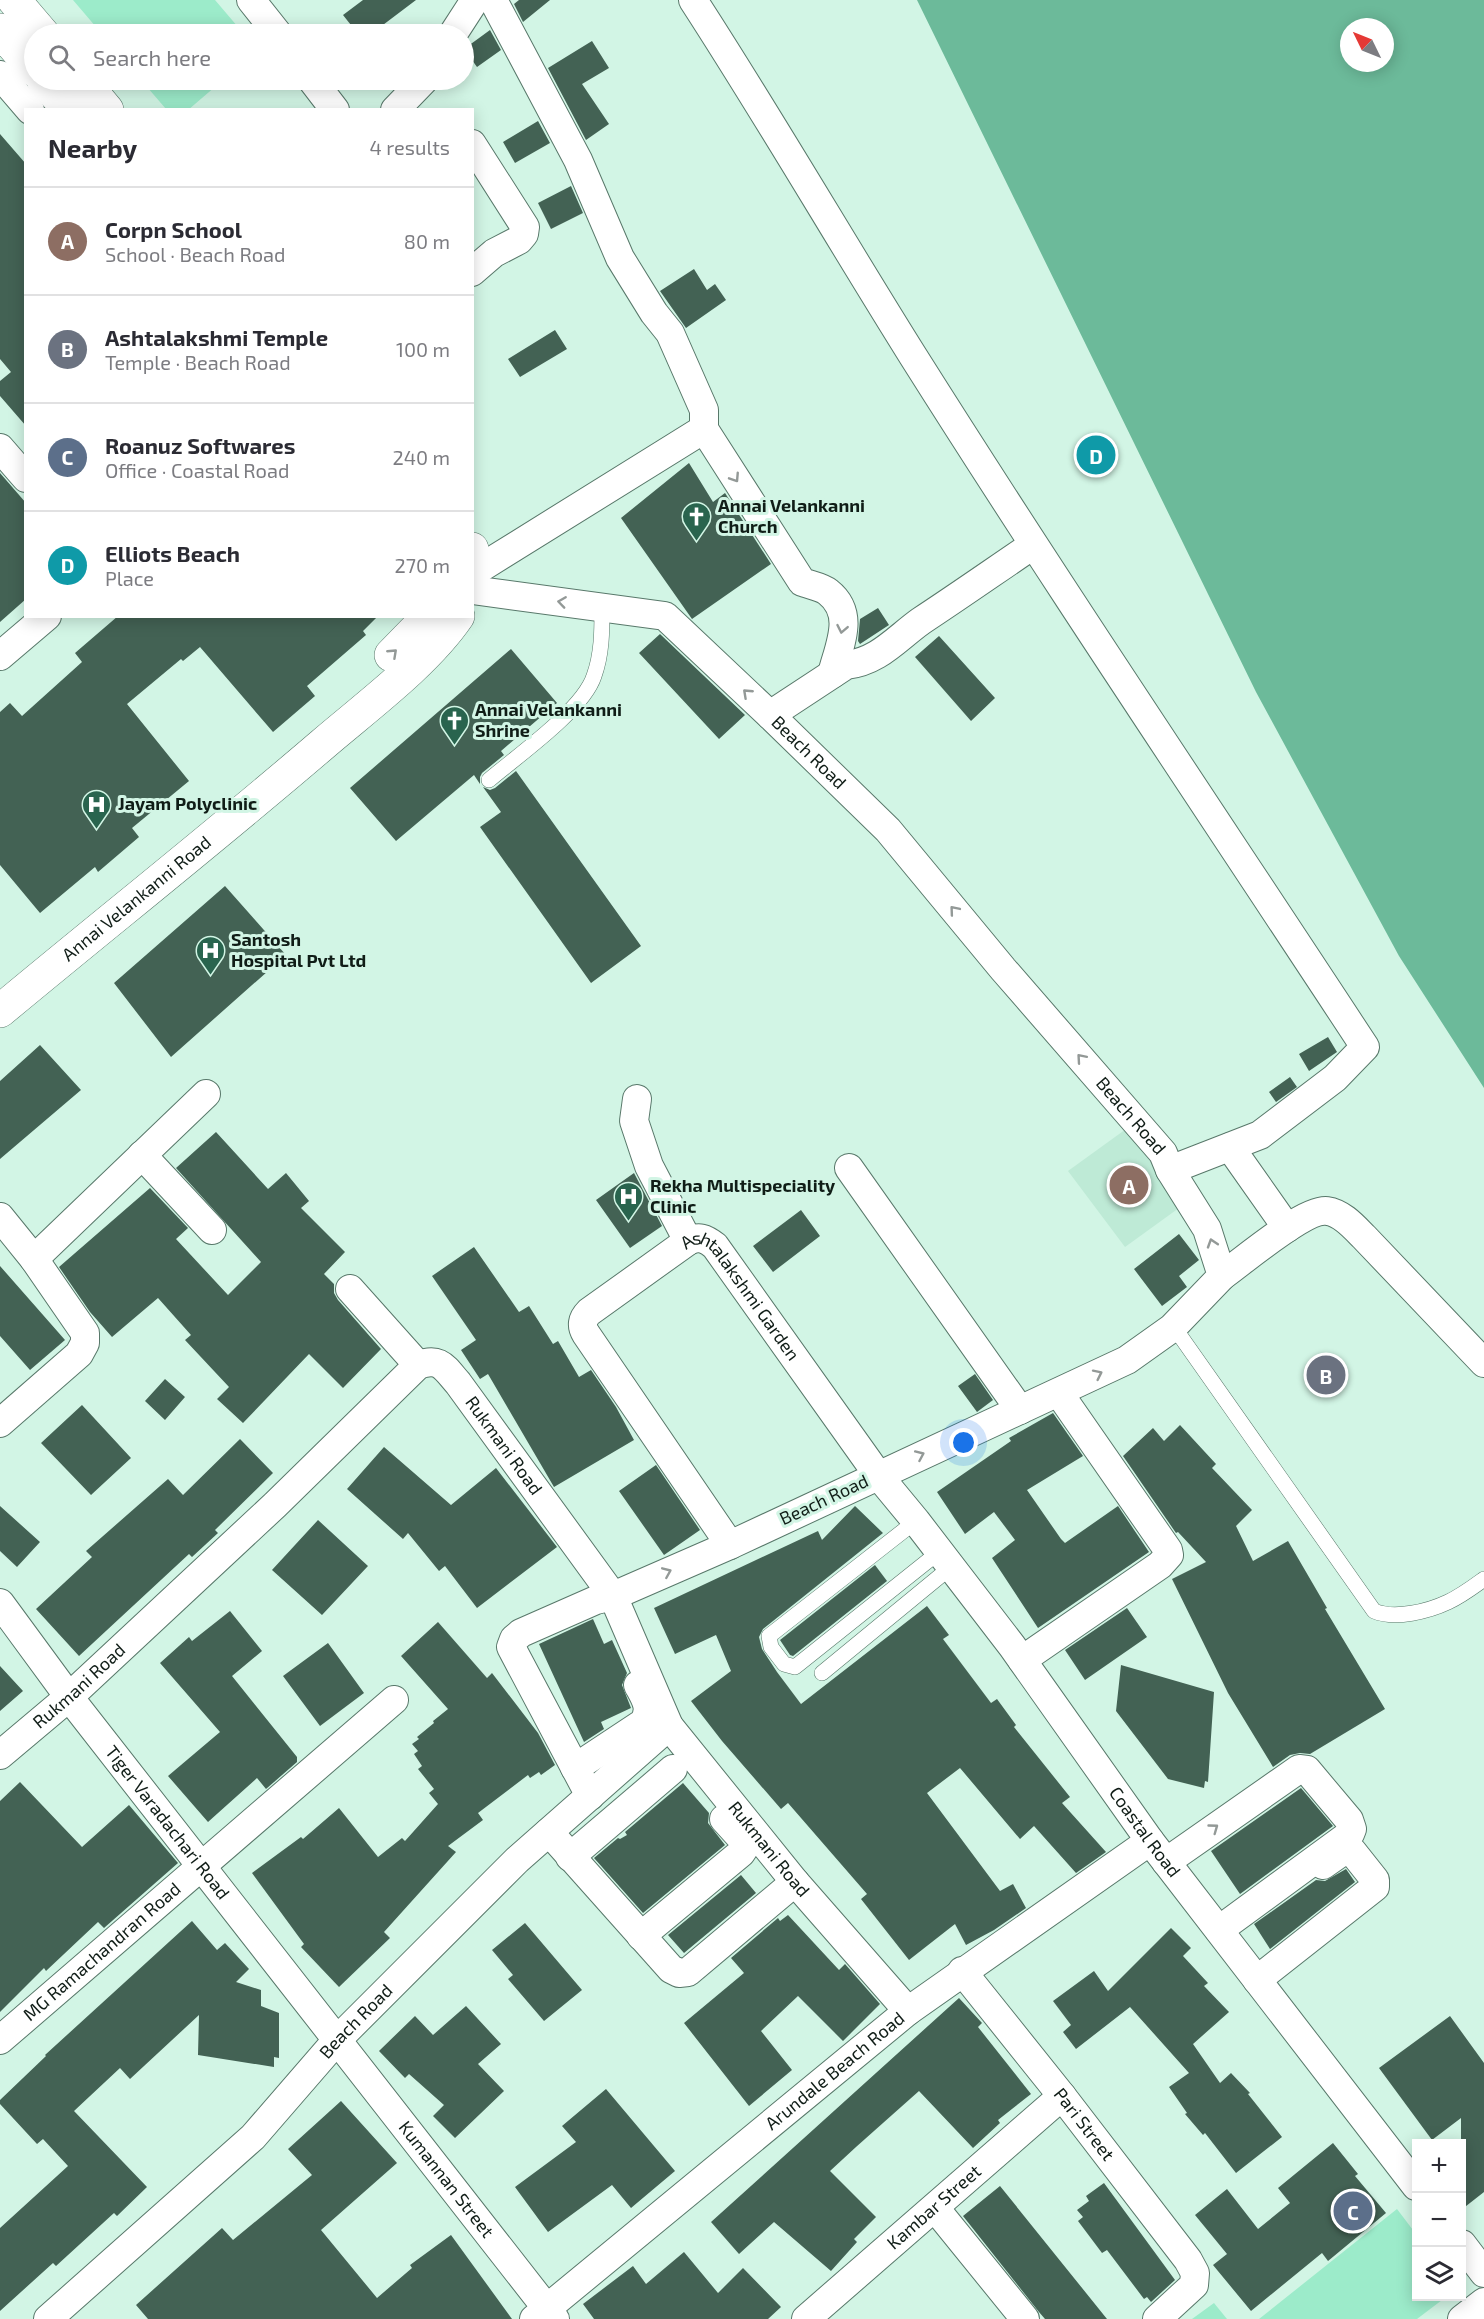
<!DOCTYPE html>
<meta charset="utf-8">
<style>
body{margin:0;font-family:"Exo 2",sans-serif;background:#f2f2f3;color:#2b2b33}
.controls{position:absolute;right:18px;bottom:18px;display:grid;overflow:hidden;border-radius:0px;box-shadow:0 3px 15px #0003}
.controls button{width:54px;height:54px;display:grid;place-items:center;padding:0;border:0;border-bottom:2px solid #e1e1e2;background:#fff;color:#2b2b33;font:30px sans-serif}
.compass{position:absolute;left:1340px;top:18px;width:54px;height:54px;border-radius:50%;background:#fff;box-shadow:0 3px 15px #0003;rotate:313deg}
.you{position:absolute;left:964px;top:1443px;width:21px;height:21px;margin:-15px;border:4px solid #fff;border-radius:50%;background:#1a73e8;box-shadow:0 0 0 9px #1a73e833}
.badge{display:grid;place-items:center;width:39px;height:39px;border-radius:50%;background:#29644e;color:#fff;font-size:20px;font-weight:700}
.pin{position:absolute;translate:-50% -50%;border:3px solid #fff;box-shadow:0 2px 6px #0006}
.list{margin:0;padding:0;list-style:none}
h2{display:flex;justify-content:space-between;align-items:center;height:78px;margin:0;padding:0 24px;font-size:26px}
h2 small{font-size:20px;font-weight:400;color:#7c7c81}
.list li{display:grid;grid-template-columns:39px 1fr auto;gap:18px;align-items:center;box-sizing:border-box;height:108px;padding:0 24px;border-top:2px solid #e1e1e2}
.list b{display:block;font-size:22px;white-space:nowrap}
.list p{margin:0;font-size:20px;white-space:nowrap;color:#7c7c81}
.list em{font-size:20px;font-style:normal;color:#7c7c81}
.icon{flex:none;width:33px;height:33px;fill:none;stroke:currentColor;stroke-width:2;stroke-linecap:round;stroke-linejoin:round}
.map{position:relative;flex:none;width:1484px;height:2319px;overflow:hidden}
.search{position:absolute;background:#fff;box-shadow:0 3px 15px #0003;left:24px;top:24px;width:450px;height:66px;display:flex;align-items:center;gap:15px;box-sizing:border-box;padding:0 21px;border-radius:33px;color:#7c7c81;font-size:22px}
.panel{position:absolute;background:#fff;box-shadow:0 3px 15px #0003;left:24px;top:108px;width:450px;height:510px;border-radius:0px}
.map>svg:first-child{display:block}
</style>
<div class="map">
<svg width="1484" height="2319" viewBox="0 0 1484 2319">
<rect width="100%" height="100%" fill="#d2f5e5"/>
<path fill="#beead6" d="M1133,1124L1190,1200L1125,1247L1068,1171Z"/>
<path fill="#9cebca" d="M73,0H215L244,34H102Z
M141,80H223L188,110L166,109Z
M1397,2209L1416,2234V2296L1446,2297L1417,2319H1259Z
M1214,2303L1227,2319H1192Z"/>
<path fill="#6cba9a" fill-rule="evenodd" d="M917,0H1484V1088L1399,956L1256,692ZM1349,27H1385V63H1349Z"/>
<path fill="#436254" d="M363,0H416L371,34H358L343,15Z
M519,0H550L523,22L514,4Z
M490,30L501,50L477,67L464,49Z
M592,41L609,68L582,84L609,124L586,140L548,68Z
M538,121L550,143L515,163L503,142Z
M0,134L26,164V426L0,396V381L11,372L0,359Z
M571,186L583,213L551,229L538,203Z
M694,269L707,290L715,284L726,300L686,328L660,291Z
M555,330L567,349L520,377L508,359Z
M689,463L713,502L725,493L771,564L692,619L621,518Z
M0,473L26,503V599L0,622Z
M878,608L889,625L860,644L858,641L860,619Z
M118,616H378L363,631L366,635L307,686L315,696L273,732L200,647L183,661L181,659L127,704L189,781L132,828L139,837L98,872L95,867L40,913L0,865V712L10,703L22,716L82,662L75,653Z
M660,634L745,715L719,739L639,653Z
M939,636L995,698L971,721L915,657Z
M511,649L557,703L501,751L504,755L482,773L480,777V784L474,775L396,841L350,788Z
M516,771L641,946L591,983L480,827L501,812L483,787L490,790L495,788Z
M225,886L286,955L171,1057L114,983Z
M1328,1037L1337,1052L1309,1071L1299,1054Z
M40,1045L81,1090L0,1159V1081Z
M1290,1077L1297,1087L1276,1102L1269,1092Z
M216,1132L268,1189L286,1173L309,1201L301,1208L345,1252L324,1274L334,1284V1293L338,1300L381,1349L343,1388L309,1354L243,1423L217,1399L229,1387L185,1340L191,1335L158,1298L112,1337L90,1312L59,1267L150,1188L188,1228L176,1239L228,1295L261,1262L176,1168Z
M634,1173L662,1226L630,1248L596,1200Z
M801,1210L820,1236L773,1272L753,1246Z
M1179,1234L1199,1260L1179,1276L1187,1287L1162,1306L1134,1269Z
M474,1247L519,1312L529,1306L553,1344L558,1341L579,1377L591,1370L616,1407L634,1440L554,1487L488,1374L480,1379L461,1350L476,1340L432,1276Z
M0,1266L65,1340L30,1370L0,1336Z
M975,1374L993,1400L977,1412L958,1386Z
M165,1379L185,1397L165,1420L145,1401Z
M82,1405L131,1458L91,1495L41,1443Z
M1053,1413L1083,1456L1027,1490L1061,1539L1065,1543L1118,1506L1149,1552L1038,1628L992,1558L1015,1540L994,1512L965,1534L937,1492L1011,1441L1009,1438Z
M1180,1425L1216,1464L1212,1468L1252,1510L1236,1526L1253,1561L1288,1541L1327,1608L1325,1609L1385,1709L1310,1754L1300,1753L1290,1755L1273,1767L1228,1693L1172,1579L1206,1562L1178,1532L1176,1533L1123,1456L1153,1428L1164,1441Z
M240,1439L273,1473L215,1530L218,1533L192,1557L189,1554L79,1656L36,1609L92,1557L86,1551L168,1479L183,1495Z
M384,1447L451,1505L496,1468L557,1547L477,1608L445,1566L439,1571L408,1533L403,1539L347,1489Z
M656,1465L700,1530L664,1555L619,1491Z
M0,1506L40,1542L17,1567L0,1551Z
M855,1506L883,1533L763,1629L759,1637L762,1649L777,1672L801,1704L927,1606L949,1635L943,1639L991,1703L997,1699L1016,1725L1014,1727L1070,1797L1062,1803L1106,1852L1076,1873L1034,1826L1020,1839L960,1768L927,1793L1000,1891L1013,1884L1026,1908L994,1930L966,1945L955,1924L909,1960L861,1899L867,1894L788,1803L781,1809L722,1741L691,1701L731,1671L716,1635L675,1654L654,1608L818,1531L822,1540Z
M318,1520L368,1566L322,1615L272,1570Z
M875,1565L887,1581L793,1656L790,1655L780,1640Z
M1127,1608L1147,1637L1085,1680L1065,1650Z
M230,1611L262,1651L232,1676L297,1757V1762L266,1789L257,1778L208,1822L168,1776L220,1732L160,1663L189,1637L192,1641Z
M593,1619L604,1644L612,1640L627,1673L622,1685L631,1708L601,1722L604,1729L584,1742L539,1644Z
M438,1622L487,1678L492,1673L538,1733L555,1765L541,1775L539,1772L530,1778L528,1775L478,1813L483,1820L448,1846L456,1852L384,1932L390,1938L339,1987L301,1947L304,1944L252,1873L301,1837L303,1839L339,1808L378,1857L402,1838L405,1841L438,1804L429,1793L434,1789L418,1769L422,1766L414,1754L418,1751L412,1744L419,1739L417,1737L434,1723L433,1721L448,1709L401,1656Z
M328,1643L364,1693L320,1726L283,1676Z
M1121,1665L1214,1692L1208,1782L1205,1781L1204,1788L1168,1779L1116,1711Z
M0,1666L23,1691L0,1711Z
M20,1782L82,1847L129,1805L178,1863L104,1928L98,1922L46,1971L44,1968L0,2012V1801Z
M683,1783L709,1813L708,1823L725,1845L643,1913L594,1858L618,1838L620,1839L627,1835L625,1832Z
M1301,1788L1333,1826L1240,1894L1211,1851Z
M1346,1869L1355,1882L1270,1949L1254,1924L1316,1880L1325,1881Z
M741,1875L756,1893L684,1953L668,1935Z
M788,1915L839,1970L845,1964L880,2004L843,2041L798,1996L761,2031L792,2070L749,2106L684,2023L744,1973L731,1958L778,1918L780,1921Z
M192,1921L217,1950L225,1943L249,1969L236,1982L261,1990V2006L279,2013V2058L274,2057V2067L198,2055L199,2015L130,2079L120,2068L74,2111L147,2187L117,2216L114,2213L56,2266L53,2263L0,2311V2228L68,2166L43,2139L37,2144L0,2104V2100L46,2056L45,2055Z
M525,1923L582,1990L544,2021L508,1979L513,1975L492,1950Z
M1171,1928L1191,1948L1183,1956L1208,1983L1204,1986L1229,2012L1193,2044L1220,2083L1231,2073L1250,2093L1248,2094L1282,2137L1236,2173L1205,2133L1203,2135L1185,2114L1187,2113L1169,2087L1189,2073L1130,2007L1076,2049L1063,2032L1071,2025L1053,2001L1094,1971L1108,1991Z
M959,1998L982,2023L978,2027L1031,2094L998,2120L1000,2123L973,2148L919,2091L856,2147L830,2171L876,2217L854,2239L857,2242L831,2271L774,2222L739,2254L711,2222Z
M466,2006L501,2044L478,2064L504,2091L455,2138L433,2116L444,2105L409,2074L405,2078L379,2051L415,2016L433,2035Z
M1450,2016L1484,2063V2192L1461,2210V2118L1432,2140L1379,2068Z
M606,2089L675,2171L631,2208L612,2185L548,2232L515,2187L576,2142L562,2126Z
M341,2101L397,2163L321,2230L377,2298L412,2268L410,2265L451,2235L512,2319H148L136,2305L222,2228L233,2240L312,2175L288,2149Z
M1333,2143L1358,2174L1355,2176L1386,2213L1328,2261L1322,2253L1251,2311L1213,2265L1227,2254L1195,2215L1227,2189L1258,2229L1290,2203L1278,2188Z
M1104,2183L1175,2280L1151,2302L1147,2297L1144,2299L1107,2250L1102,2253L1078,2221L1083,2217L1077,2210L1089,2201L1086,2196Z
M1000,2186L1107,2319H1045L1039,2312L963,2216Z
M684,2252L718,2293L743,2268L781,2307L768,2319H594L583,2304L633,2266L646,2284Z"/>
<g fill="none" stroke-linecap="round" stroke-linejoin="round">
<defs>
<path id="service" d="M489,780C517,756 583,710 594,676C602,654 602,631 602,608
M1172,1328L1181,1337L1374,1611C1395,1620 1429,1611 1448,1602C1461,1596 1473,1587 1484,1579
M916,1521L769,1636L771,1647L784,1664L795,1667L939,1552
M822,1673L951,1567"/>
<g id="minor">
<path d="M251,0L278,34"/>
<path d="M493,0L578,160L620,258L654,313L670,333L704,410V429L802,582C810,585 822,587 828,592C856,614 839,646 832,674"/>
<path d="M693,0C769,117 839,238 913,356C1060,589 1214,817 1365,1047L1335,1078L1260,1135L1170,1170"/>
<path d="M453,34L475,0"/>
<path d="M0,75L30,110"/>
<path d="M312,80L335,110"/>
<path d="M395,110L424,80"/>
<path d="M472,144L525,227L524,234L519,240L494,253L472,272"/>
<path d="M0,448L26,478"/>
<path d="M474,572L704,429"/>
<path id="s1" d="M472,590L665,616L770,715L888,830L1003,969L1163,1153L1170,1170L1207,1229L1222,1276L1172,1328L1127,1360L730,1545L613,1596L596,1600L521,1633L514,1639L511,1647L590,1796"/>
<path d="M0,656L47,616"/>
<path d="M770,715L846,665C878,662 897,638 921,621C959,596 996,570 1033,545"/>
<path d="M637,1099L634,1121L649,1166L688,1241"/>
<path d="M1230,1147L1287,1228"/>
<path d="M142,1155L212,1230"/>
<path d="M849,1168L1020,1410"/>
<path d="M0,1217L34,1259L85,1333V1343L79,1354L0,1423"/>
<path d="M34,1259L206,1094"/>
<path d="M1222,1276C1242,1262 1305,1208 1327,1211C1342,1213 1354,1227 1364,1237L1484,1363"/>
<path d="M350,1289L418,1365"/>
<path id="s2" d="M730,1545L586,1334C581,1326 582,1319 589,1312L688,1241C699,1236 705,1238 715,1246L878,1475L916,1521L1012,1646L1150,1841L1416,2186"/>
<path id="s3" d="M0,1603L69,1697L555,2319"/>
<path d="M1022,1660L1160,1565L1169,1555L1168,1550L1059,1393"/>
<path id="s4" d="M0,1755L69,1697L275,1505L418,1365C440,1357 444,1367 458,1383L613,1596L669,1726L795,1882L908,2011"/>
<path d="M575,1768L643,1723C653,1709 645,1698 638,1685"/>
<path d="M549,1832L671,1969L679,1973L688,1972L795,1882"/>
<path d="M570,1857L673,1769"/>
<path d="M1166,1862L1299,1769L1307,1770L1349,1820L1352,1829L1350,1834L1219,1930"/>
<path d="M641,1936L741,1853L745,1847L743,1840L724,1819"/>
<path id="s5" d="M962,1971L1062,2096L1188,2260L1195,2273L1194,2285L1157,2319"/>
<path d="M1257,1980L1375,1887V1880L1352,1851H1343L1323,1865"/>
<path id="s6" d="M0,2040L394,1700"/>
<path d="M935,2208L1025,2319"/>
<path d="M1462,2244L1484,2273"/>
<path id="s7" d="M48,2319L253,2137L337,2040L517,1860L669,1726"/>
<path id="s8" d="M534,2319L908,2011L1150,1841"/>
<path id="s9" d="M806,2319L1062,2096"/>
<path d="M1462,2319L1484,2302"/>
</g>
<g id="tertiary">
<path d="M14,0L43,34"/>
<path d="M0,30L34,70"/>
<path d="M43,80L69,110"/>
<path d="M82,80L107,110"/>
<path d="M472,549L474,572L472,581"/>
<path d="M391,655L429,616"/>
<path id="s10" d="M0,1011C107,922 217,835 323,744C366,707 426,663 458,616"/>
</g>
</defs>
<use href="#service" stroke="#58786a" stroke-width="16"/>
<use href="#minor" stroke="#58786a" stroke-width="30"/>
<use href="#tertiary" stroke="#58786a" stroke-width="34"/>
<use href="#service" stroke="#fff" stroke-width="15"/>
<use href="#minor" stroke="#fff" stroke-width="28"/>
<use href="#tertiary" stroke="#fff" stroke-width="33"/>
</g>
<defs><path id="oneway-chevron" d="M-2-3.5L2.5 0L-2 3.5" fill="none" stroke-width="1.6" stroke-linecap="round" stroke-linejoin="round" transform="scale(1.5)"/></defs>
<g stroke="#939997">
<use href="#oneway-chevron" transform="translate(735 478) rotate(57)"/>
<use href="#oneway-chevron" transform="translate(562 602) rotate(-172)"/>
<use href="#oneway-chevron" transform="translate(842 629) rotate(101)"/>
<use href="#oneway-chevron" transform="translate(393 653) rotate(-43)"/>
<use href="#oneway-chevron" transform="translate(747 693) rotate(-137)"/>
<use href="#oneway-chevron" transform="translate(954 910) rotate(-130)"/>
<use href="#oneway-chevron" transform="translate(1081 1058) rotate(-131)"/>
<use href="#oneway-chevron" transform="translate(1212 1243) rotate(-108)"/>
<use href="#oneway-chevron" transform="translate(1098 1374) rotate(-26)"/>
<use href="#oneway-chevron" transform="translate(920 1455) rotate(-24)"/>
<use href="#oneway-chevron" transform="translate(667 1572) rotate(-23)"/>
<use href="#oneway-chevron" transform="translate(1214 1828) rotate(-36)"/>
</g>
<defs>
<symbol id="church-pin" viewBox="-11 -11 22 30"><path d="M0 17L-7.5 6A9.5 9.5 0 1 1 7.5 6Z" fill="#29644e" stroke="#d2f5e5"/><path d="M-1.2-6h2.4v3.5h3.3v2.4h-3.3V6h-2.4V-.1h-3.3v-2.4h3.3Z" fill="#fff"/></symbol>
<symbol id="hospital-pin" viewBox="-11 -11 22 30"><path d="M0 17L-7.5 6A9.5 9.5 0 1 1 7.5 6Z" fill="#29644e" stroke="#d2f5e5"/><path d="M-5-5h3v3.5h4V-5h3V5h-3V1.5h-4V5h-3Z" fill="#fff"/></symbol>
</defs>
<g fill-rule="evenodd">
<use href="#church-pin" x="680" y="500" width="33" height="45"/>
<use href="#church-pin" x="438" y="704" width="33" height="45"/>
<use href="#hospital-pin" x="80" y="788" width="33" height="45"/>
<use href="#hospital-pin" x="194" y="934" width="33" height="45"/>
<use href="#hospital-pin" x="612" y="1180" width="33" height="45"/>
</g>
<g text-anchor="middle" stroke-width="6" stroke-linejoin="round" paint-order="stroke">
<g font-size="18" font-weight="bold" fill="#101d17" stroke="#d2f5e5" text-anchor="start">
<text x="718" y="512">Annai Velankanni<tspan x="718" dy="21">Church</tspan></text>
<text x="475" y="716">Annai Velankanni<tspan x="475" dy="21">Shrine</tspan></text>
<text x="118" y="810">Jayam Polyclinic</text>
<text x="231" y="946">Santosh<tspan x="231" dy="21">Hospital Pvt Ltd</tspan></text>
<text x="650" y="1192">Rekha Multispeciality<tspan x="650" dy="21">Clinic</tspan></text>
</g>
<g font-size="18" fill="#101d17" stroke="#d2f5e5">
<text dy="6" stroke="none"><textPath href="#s1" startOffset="393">Beach Road</textPath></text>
<text dy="6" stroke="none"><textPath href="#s10" startOffset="177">Annai Velankanni Road</textPath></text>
<text dy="6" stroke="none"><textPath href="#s1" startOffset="879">Beach Road</textPath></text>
<text dy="6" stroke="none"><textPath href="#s2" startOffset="482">Ashtalakshmi Garden</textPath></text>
<text dy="6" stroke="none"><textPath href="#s4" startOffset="698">Rukmani Road</textPath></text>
<text transform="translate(824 1500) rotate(-25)" y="6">Beach Road</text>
<text dy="6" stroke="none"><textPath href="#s4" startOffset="105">Rukmani Road</textPath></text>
<text dy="6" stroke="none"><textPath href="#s3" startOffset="276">Tiger Varadachari Road</textPath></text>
<text dy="6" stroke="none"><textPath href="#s2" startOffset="1158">Coastal Road</textPath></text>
<text dy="6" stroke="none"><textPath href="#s4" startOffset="1184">Rukmani Road</textPath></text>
<text dy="6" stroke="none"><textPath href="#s6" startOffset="135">MG Ramachandran Road</textPath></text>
<text dy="6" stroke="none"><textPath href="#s7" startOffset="429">Beach Road</textPath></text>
<text dy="6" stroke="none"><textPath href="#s8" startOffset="390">Arundale Beach Road</textPath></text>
<text dy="6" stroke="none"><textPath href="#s5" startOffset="196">Pari Street</textPath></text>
<text dy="6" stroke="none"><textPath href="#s3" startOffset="729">Kumannan Street</textPath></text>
<text dy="6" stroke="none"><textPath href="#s9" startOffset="170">Kambar Street</textPath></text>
</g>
</g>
</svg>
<div class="controls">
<button>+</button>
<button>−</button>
<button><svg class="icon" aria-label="layers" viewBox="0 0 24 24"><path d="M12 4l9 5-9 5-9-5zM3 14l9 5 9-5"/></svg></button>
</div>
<svg class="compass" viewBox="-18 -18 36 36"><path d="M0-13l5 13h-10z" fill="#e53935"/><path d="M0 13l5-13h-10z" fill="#7c7c81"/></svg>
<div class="you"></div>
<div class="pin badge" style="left:1129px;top:1185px;background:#8d6e63">A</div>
<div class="pin badge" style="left:1326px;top:1375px;background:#6b7280">B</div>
<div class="pin badge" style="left:1353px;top:2211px;background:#5c6f8a">C</div>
<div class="pin badge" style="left:1096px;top:455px;background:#0f9aa8">D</div>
<div class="search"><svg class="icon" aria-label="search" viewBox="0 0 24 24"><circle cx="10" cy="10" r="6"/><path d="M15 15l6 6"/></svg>Search here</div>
<section class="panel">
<h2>Nearby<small>4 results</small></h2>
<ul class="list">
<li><span class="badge" style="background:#8d6e63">A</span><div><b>Corpn School</b><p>School · Beach Road</p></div><em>80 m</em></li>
<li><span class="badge" style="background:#6b7280">B</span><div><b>Ashtalakshmi Temple</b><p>Temple · Beach Road</p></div><em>100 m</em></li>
<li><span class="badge" style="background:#5c6f8a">C</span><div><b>Roanuz Softwares</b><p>Office · Coastal Road</p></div><em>240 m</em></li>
<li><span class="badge" style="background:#0f9aa8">D</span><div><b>Elliots Beach</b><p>Place</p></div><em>270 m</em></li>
</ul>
</section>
</div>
